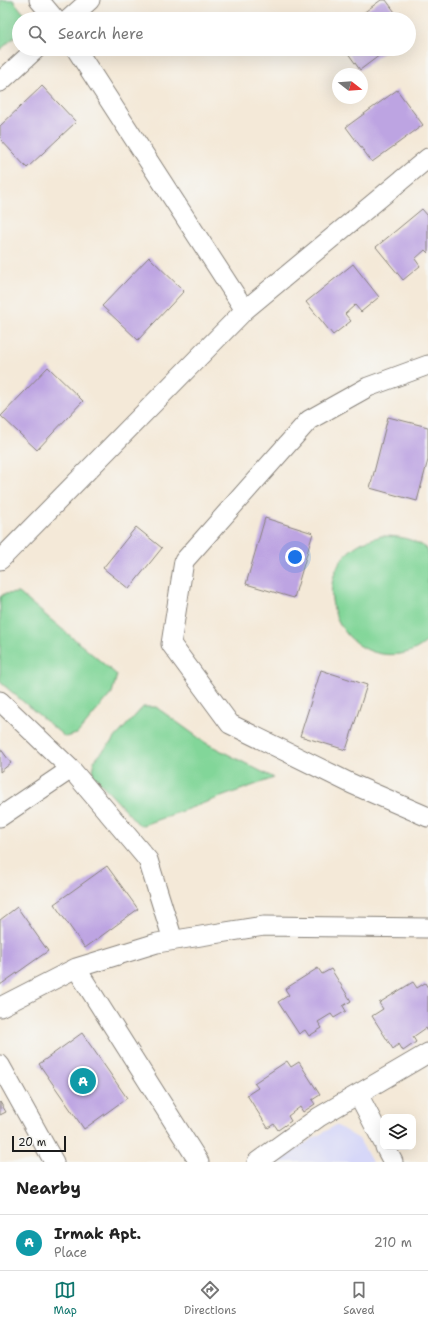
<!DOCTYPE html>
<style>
body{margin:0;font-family:"Shantell Sans",sans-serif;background:#f6f6f6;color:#222}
.controls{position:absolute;right:12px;bottom:12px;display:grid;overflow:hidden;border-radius:8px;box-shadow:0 4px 16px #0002}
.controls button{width:36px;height:36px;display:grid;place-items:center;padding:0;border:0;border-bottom:1px solid #e0e0e0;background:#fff;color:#222;font:20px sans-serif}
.compass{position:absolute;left:332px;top:68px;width:36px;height:36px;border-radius:50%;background:#fff;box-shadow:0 4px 16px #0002;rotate:107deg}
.scale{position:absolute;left:12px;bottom:10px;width:54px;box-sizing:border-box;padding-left:4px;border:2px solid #1c1c1c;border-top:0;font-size:11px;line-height:14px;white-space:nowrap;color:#1c1c1c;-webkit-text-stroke:3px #f6f6f2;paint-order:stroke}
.you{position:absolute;left:295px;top:557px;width:14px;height:14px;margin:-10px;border:3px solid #fff;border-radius:50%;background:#1a73e8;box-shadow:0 0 0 6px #1a73e833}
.badge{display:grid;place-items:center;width:26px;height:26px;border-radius:50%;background:#0f766e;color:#fff;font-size:13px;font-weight:700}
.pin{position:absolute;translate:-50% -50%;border:2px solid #fff;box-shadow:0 1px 4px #0006}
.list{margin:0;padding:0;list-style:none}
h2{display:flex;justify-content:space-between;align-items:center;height:52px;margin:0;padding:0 16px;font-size:17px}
h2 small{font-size:13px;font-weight:400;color:#767676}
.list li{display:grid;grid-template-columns:26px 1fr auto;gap:12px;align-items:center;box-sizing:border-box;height:56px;padding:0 16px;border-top:1px solid #e0e0e0}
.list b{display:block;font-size:15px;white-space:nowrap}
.list p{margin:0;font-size:13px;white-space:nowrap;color:#767676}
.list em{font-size:13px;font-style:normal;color:#767676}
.icon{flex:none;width:22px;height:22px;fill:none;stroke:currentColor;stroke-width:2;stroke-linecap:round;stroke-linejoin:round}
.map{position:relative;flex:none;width:428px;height:1162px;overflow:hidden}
.search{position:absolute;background:#fff;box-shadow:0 4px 16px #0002;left:12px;right:12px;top:12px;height:44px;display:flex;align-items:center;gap:10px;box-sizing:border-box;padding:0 14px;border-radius:22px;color:#767676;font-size:15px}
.sheet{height:108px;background:#fff}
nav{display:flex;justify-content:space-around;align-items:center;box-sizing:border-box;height:56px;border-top:1px solid #e0e0e0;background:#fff;font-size:11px;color:#767676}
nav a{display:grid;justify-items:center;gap:2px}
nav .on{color:#0f766e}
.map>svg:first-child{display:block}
</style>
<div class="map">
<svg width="428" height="1162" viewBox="0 0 428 1162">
<rect width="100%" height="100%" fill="#f6f6f2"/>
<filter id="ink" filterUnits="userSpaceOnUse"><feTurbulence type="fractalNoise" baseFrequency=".025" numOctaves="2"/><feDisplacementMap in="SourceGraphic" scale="8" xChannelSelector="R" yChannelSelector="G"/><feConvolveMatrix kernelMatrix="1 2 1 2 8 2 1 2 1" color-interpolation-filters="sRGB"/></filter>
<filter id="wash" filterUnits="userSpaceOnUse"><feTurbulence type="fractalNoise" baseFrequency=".012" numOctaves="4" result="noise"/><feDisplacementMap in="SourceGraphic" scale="16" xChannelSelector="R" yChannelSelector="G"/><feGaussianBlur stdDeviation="0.9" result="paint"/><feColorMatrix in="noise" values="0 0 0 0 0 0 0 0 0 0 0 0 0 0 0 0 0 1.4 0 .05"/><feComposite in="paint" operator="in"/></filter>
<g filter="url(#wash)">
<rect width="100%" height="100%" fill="#f4e9d8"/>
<path fill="#d6d7f8" d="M336,1125L359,1139L372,1162H274Z"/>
<path fill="#82d699" stroke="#4f795a" d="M0,0H13L28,19H19V33L0,50Z
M381,536C399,536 413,538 428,550V641C422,645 416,650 409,652C338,672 301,573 363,542C369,540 375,538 381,536Z
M19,593L117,675L112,693L77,734L65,737L0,682V597L4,594Z
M143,707H156L206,743L274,778L140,826L93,775L94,761Z"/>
<g id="blocks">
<path fill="#bda4e2" d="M381,0H386L400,19H355Z
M345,49H388L360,70Z
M42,86L76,122L27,168L0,139V126Z
M397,90L423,125L372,162L346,127Z
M422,209L428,216V253L425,250L415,259L420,266L403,280L376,247Z
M149,257L184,291L138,340L102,306Z
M353,264L379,297L361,312L355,305L345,314L351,321L333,335L306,302Z
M48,367L83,401L37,450L1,416Z
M388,417L428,427V460L417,501L370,488Z
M265,518L313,533L294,598L246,584Z
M136,527L162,548L129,589L103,568Z
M321,670L367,685L346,750L300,736Z
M0,748L11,763L0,772Z
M107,866L138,909L85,948L54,904Z
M17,907L48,951L0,985V920Z
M318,968L322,974L331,969L351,1001L343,1006L346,1011L334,1018L331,1014L318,1022L322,1028L309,1036L305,1030L299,1034L278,1002L289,995L285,989Z
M413,982L417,988L425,983L428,988V1032L426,1028L413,1037L416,1042L403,1051L399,1044L393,1049L372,1016L383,1009L379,1003Z
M82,1033L127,1098L84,1129L39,1064Z
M287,1061L291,1067L299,1062L320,1095L312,1100L315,1104L303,1112L300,1107L288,1116L291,1121L278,1130L274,1124L268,1128L247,1095L258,1088L254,1083Z
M0,1102L6,1112L0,1115Z"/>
</g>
</g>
<g filter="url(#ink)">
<use href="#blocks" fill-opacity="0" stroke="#88827a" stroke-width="1"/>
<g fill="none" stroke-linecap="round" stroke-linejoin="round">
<defs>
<path id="minor" d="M39,0L55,19
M69,19L90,0
M76,49L245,310
M0,82L36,49
M428,365L368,387L309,420L184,561L171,644L230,724L352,784L428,817
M0,560L245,310L428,158
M0,701L71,769L148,860L173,940
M0,817L71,769
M76,968L157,943L264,926L428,928
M0,1007L76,968L199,1162
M0,1065L54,1162
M358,1094L383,1142
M385,1147L393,1162
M257,1162L319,1117L428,1053"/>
</defs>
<use href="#minor" stroke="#88827a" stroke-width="21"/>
<use href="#minor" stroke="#fff" stroke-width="19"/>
</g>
</g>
</svg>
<div class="controls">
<button><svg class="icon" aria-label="layers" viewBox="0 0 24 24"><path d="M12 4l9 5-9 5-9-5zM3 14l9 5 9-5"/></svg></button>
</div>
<svg class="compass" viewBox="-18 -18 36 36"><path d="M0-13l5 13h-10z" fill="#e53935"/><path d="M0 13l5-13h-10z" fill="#767676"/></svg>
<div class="scale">20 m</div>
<div class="you"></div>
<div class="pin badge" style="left:83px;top:1081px;background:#0f9aa8">A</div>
<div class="search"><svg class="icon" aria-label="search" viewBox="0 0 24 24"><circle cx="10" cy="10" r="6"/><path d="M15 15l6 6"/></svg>Search here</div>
</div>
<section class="sheet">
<h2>Nearby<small></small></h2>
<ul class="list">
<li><span class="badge" style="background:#0f9aa8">A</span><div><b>Irmak Apt.</b><p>Place</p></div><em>210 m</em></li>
</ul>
</section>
<nav>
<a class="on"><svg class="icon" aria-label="map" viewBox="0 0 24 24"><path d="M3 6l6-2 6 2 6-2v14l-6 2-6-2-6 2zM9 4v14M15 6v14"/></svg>Map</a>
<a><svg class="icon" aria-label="directions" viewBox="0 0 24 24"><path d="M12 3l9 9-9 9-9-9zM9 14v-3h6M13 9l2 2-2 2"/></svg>Directions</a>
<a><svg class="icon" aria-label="saved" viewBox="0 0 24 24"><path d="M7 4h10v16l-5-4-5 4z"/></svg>Saved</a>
</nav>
